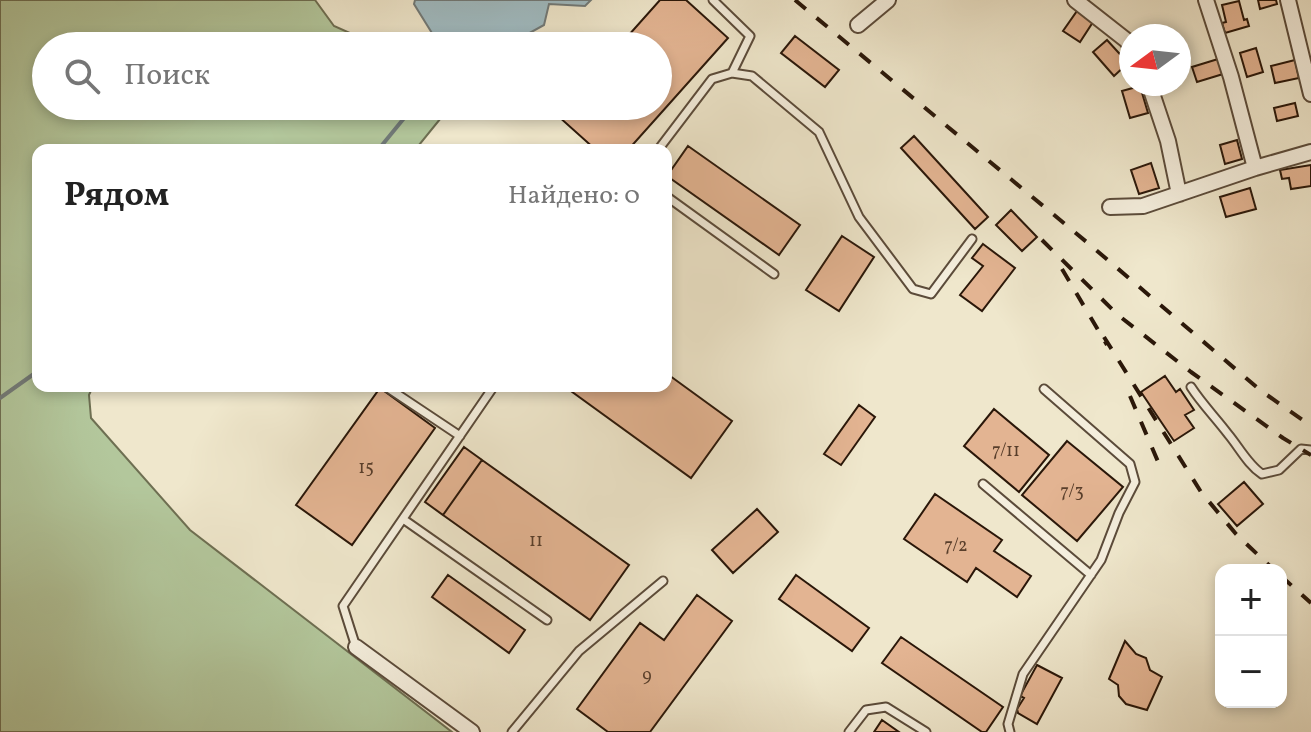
<!DOCTYPE html>
<html lang="ru">
<meta charset="utf-8">
<style>
body{margin:0;font-family:Vollkorn,serif;background:#f2f2f2;color:#222}
.controls{position:absolute;right:24px;bottom:24px;display:grid;overflow:hidden;border-radius:16px;box-shadow:0 4px 12px #0003}
.controls button{width:72px;height:72px;display:grid;place-items:center;padding:0;border:0;border-bottom:2px solid #e0e0e0;background:#fff;color:#222;font:40px sans-serif}
.compass{position:absolute;left:1119px;top:24px;width:72px;height:72px;border-radius:50%;background:#fff;box-shadow:0 4px 12px #0003;rotate:255deg}
.list{margin:0;padding:0;list-style:none}
h2{display:flex;justify-content:space-between;align-items:center;height:104px;margin:0;padding:0 32px;font-size:34px}
h2 small{font-size:26px;font-weight:400;color:#767676}
.icon{flex:none;width:44px;height:44px;fill:none;stroke:currentColor;stroke-width:2;stroke-linecap:round;stroke-linejoin:round}
.map{position:relative;flex:none;width:1311px;height:732px;overflow:hidden}
.search{position:absolute;background:#fff;box-shadow:0 4px 12px #0003;left:32px;top:32px;width:640px;height:88px;display:flex;align-items:center;gap:20px;box-sizing:border-box;padding:0 28px;border-radius:44px;color:#767676;font-size:30px}
.panel{position:absolute;background:#fff;box-shadow:0 4px 12px #0003;left:32px;top:144px;width:640px;height:248px;border-radius:16px}
.map>svg:first-child{display:block}
</style>
<div class="map">
<svg width="1311" height="732" viewBox="0 0 1311 732">
<rect width="100%" height="100%" fill="#efe7cc"/>
<filter id="stains"><feTurbulence type="fractalNoise" baseFrequency=".0025" numOctaves="4"/><feColorMatrix values="0 0 0 0 .2 0 0 0 0 .09 0 0 0 0 .02 0 0 0 .5 -.17"/></filter>
<radialGradient id="worn" r=".72"><stop offset=".6" stop-color="#630" stop-opacity="0"/><stop offset="1" stop-color="#630" stop-opacity=".3"/></radialGradient>
<path fill="#b3c79c" stroke="#6e6f52" stroke-width="2" d="M0,0H315L334,26L379,46H46V106H448L449,108L415,150H38V386H93L89,395L91,418L190,530L452,732H0Z"/>
<path fill="#a0bcc3" stroke="#717a79" stroke-width="2" d="M415,0H591L585,6L549,4L544,25L506,46H440L414,4Z"/>
<g fill="none" stroke-linecap="round" stroke-linejoin="round">
<path stroke="#717a79" stroke-width="4" d="M378,150L414,106
M0,398L38,371"/>
</g>
<path fill="#e3b492" stroke="#2a1709" stroke-width="2" d="M660,0H686L728,38L628,150H596L558,116L566,106H658V46H619Z
M1258,0H1276L1277,4L1260,9Z
M1239,1L1244,20L1247,19L1249,26L1225,33L1222,23L1226,22L1222,5Z
M1077,11L1093,22L1080,42L1063,31Z
M795,36L839,70L825,87L781,53Z
M1107,40L1128,63L1114,76L1093,52Z
M1256,48L1263,72L1247,77L1240,53Z
M1218,59L1223,74L1197,82L1192,67Z
M1295,60L1299,78L1275,83L1271,66Z
M1140,86L1148,113L1130,118L1122,91Z
M1295,103L1298,116L1277,121L1274,108Z
M914,136L988,217L975,229L901,148Z
M1237,140L1242,159L1225,164L1220,145Z
M688,146L800,225L779,255L667,176Z
M1151,163L1159,188L1139,194L1131,170Z
M1311,165V186L1291,189L1289,178L1282,179L1280,170Z
M1250,188L1256,209L1226,217L1220,197Z
M1011,210L1037,237L1022,251L996,225Z
M842,236L874,257L839,311L806,290Z
M983,244L1015,268L982,311L960,295L983,266L972,258Z
M666,373L732,421L691,478L564,386H666Z
M1165,376L1176,392L1180,389L1194,410L1185,415L1194,428L1174,441L1141,392Z
M380,388L435,428L352,545L296,505Z
M859,405L875,417L841,465L824,454Z
M994,409L1049,455L1019,492L964,446Z
M1067,441L1123,487L1077,541L1022,495Z
M464,447L482,460L443,515L425,502Z
M482,460L629,565L590,620L443,515Z
M1244,482L1263,504L1237,526L1218,504Z
M935,494L1002,540L994,551L1031,576L1017,597L976,568L967,582L904,539Z
M757,509L778,532L733,573L712,550Z
M448,575L525,630L509,653L432,597Z
M796,575L869,628L852,651L779,599Z
M697,595L732,621L650,732H608L577,709L640,623L664,640Z
M901,637L1003,707L986,732H982L882,663Z
M1125,641L1136,654L1146,658L1150,670L1162,677L1147,710L1126,704L1119,696L1118,685L1109,679Z
M1037,665L1062,678L1037,724L1018,713L1017,709L1024,698L1020,696Z
M882,720L899,732H874Z"/>
<g fill="none" stroke-linecap="round" stroke-linejoin="round">
<defs>
<path id="service" d="M713,0L750,36L732,73
M658,150L712,79L732,73L752,76L819,132L859,217L913,289L931,294L972,239
M666,196L774,274
M385,386L460,436
M1191,387C1202,404 1216,418 1228,434C1239,447 1248,465 1262,474L1279,470L1301,449L1311,450
M983,484L1091,575
M403,519L547,620
M356,647L343,606L494,386
M512,732L579,651L663,581
M849,732L866,710L886,707L926,732
M1010,732L1008,724L1023,674L1101,560L1119,513L1135,482L1130,464L1044,389"/>
<path id="minor" d="M1075,0L1126,40L1131,46
M1206,0L1231,77L1255,168
M1288,0L1311,94
M858,25L888,0
M1149,84L1168,141L1179,194
M1110,207L1143,206L1255,168L1311,152
M356,647L472,732"/>
</defs>
<use href="#service" stroke="#5b4b3a" stroke-width="11"/>
<use href="#minor" stroke="#5b4b3a" stroke-width="18"/>
<use href="#service" stroke="#f5efde" stroke-width="7"/>
<use href="#minor" stroke="#f5efde" stroke-width="14"/>
<path stroke="#2a1709" stroke-width="4" stroke-dasharray="14 14" stroke-linecap="butt" d="M795,0L1089,244L1260,390L1311,426
M1042,240L1118,315L1191,372L1283,438L1311,455
M1062,269L1107,345
M1104,337L1201,492L1236,534L1274,570
M1130,396L1162,471
M1281,576L1311,603"/>
</g>
<g text-anchor="middle" stroke-width="6" stroke-linejoin="round" paint-order="stroke">
<g font-size="18" fill="#583e2b">
<text x="1006" y="456">7/11</text>
<text x="366" y="473">15</text>
<text x="1072" y="497">7/3</text>
<text x="536" y="546">11</text>
<text x="956" y="551">7/2</text>
<text x="647" y="681">9</text>
</g>
</g>
<rect width="100%" height="100%" filter="url(#stains)"/>
<rect width="100%" height="100%" fill="url(#worn)"/>
</svg>
<div class="controls">
<button>+</button>
<button>−</button>
</div>
<svg class="compass" viewBox="-18 -18 36 36"><path d="M0-13l5 13h-10z" fill="#e53935"/><path d="M0 13l5-13h-10z" fill="#767676"/></svg>
<div class="search"><svg class="icon" aria-label="search" viewBox="0 0 24 24"><circle cx="10" cy="10" r="6"/><path d="M15 15l6 6"/></svg>Поиск</div>
<section class="panel">
<h2>Рядом<small>Найдено: 0</small></h2>
<ul class="list">
</ul>
</section>
</div>
